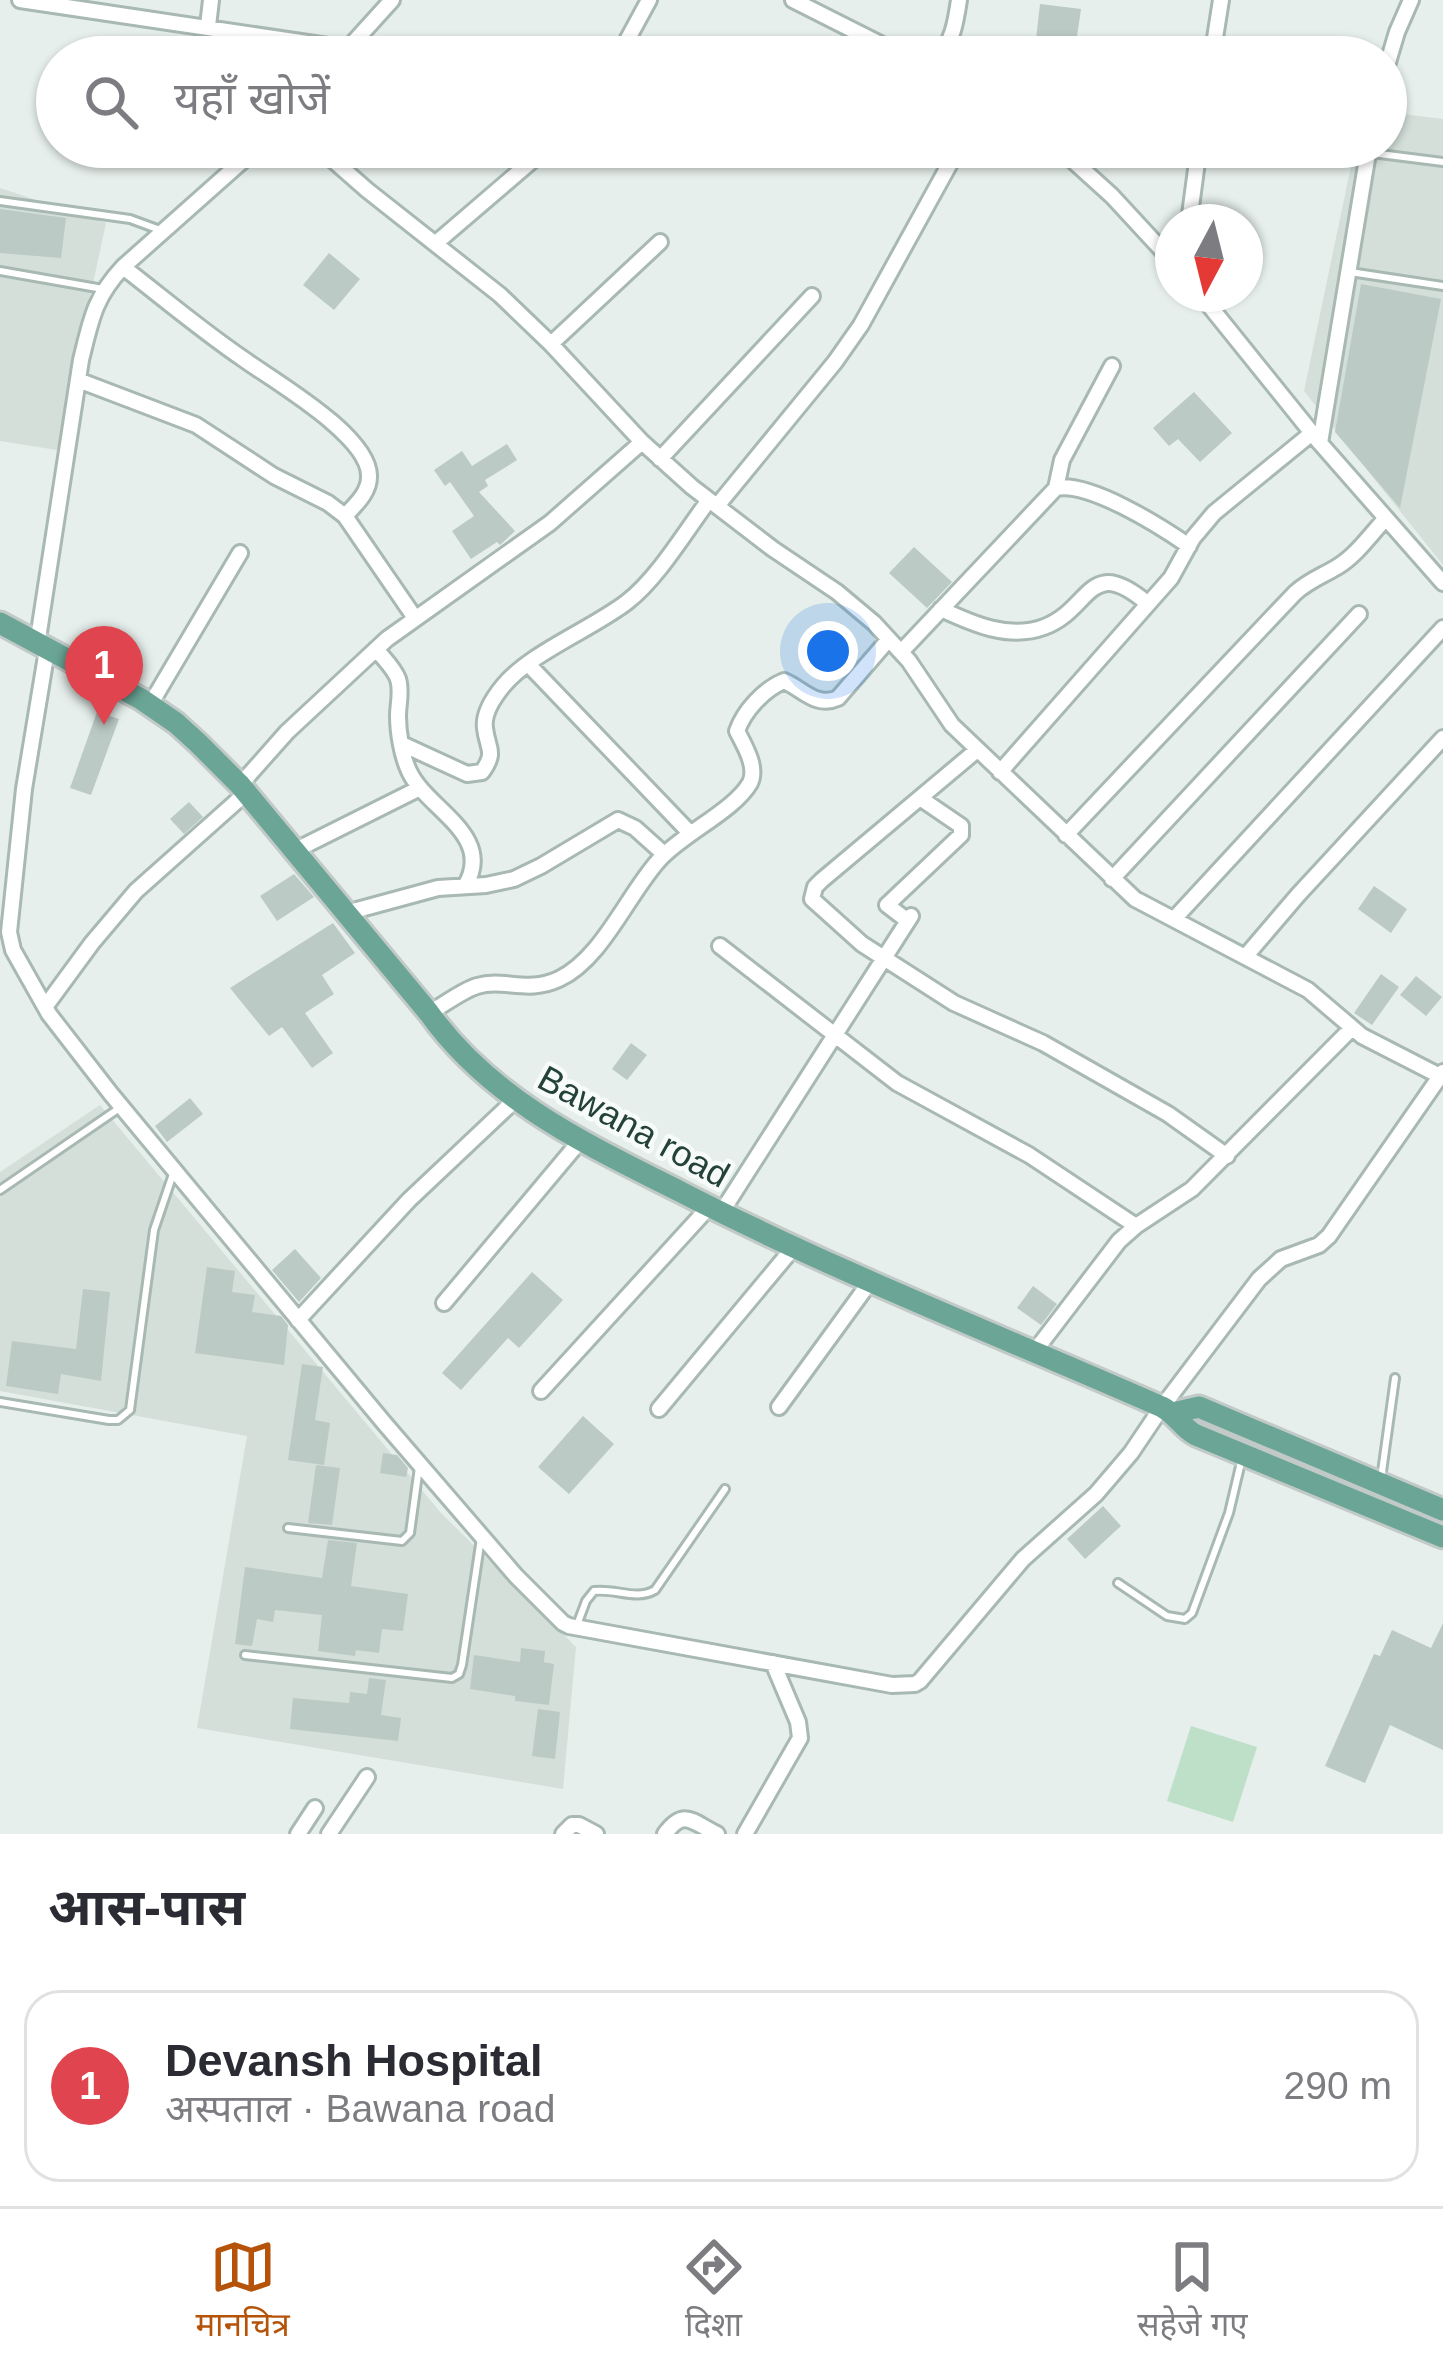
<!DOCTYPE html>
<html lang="hi">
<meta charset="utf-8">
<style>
body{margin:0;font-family:Helvetica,"Noto Sans Devanagari",sans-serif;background:#f7f7f7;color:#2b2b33}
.compass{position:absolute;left:1155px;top:204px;width:108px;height:108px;border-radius:50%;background:#fff;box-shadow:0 3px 9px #0004;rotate:187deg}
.you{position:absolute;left:828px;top:651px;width:42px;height:42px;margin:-30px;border:9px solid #fff;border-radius:50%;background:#1a73e8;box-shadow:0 0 0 18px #1a73e833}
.badge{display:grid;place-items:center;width:78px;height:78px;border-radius:50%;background:#b45309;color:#fff;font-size:39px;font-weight:700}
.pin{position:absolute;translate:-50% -99px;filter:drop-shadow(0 3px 6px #0008)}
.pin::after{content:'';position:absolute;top:63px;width:42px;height:36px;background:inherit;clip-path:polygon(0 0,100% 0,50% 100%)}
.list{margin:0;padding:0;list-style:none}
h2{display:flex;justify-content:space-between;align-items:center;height:156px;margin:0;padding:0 48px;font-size:51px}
h2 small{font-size:39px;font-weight:400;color:#7c7c81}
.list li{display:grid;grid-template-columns:78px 1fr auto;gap:36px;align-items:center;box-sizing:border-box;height:192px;margin:0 24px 24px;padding:0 24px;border:3px solid #e1e1e2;border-radius:36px}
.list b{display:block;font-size:45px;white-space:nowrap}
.list p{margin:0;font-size:39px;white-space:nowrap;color:#7c7c81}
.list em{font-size:39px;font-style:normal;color:#7c7c81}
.icon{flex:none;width:66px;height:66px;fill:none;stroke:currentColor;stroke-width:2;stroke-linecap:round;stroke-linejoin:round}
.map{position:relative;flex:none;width:1443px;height:1834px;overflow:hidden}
.search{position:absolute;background:#fff;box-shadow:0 3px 9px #0004;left:36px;right:36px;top:36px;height:132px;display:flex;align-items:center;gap:30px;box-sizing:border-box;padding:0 42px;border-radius:66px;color:#7c7c81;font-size:45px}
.sheet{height:372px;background:#fff}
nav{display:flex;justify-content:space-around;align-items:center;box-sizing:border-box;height:168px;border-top:3px solid #e1e1e2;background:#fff;font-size:33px;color:#7c7c81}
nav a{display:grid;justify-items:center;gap:6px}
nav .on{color:#b45309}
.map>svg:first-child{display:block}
</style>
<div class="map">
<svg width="1443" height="1834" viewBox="0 0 1443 1834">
<rect width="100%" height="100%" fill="#e6efeb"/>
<path fill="#d4dfda" d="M1386,112L1443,119V565L1304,391L1355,147H1386Z
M0,188L106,223L57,450L0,441Z
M100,1105L441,1513L576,1647L563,1789L197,1728L247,1436L0,1391V1172Z"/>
<path fill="#bfe0c8" d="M1191,1726L1257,1747L1233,1822L1167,1801Z"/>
<path fill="#bbcac4" d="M1040,4L1081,9L1074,57H1034Z
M138,39L162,42L161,57H136Z
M0,209L66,218L61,258L0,253Z
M329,253L360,279L334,310L303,285Z
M1361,284L1441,299L1400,508L1335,432Z
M1194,392L1232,433L1200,462L1178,439L1169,446L1153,428Z
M507,444L517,460L485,480L488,486L479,492L515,531L500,545L497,542L471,559L452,531L474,516L450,482L445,486L434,470L462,451L472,466Z
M914,547L952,582L927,608L889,573Z
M97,712L119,719L91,795L70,788Z
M189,802L203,817L184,834L170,819Z
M294,874L314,897L277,921L260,896Z
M1374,886L1407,909L1391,933L1358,909Z
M333,923L355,953L322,975L334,994L305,1013L333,1053L312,1068L282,1027L269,1036L230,988Z
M1381,974L1399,987L1372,1025L1354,1013Z
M1416,976L1442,997L1426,1016L1400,995Z
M631,1043L647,1055L627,1080L612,1069Z
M190,1098L203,1114L167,1142L155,1126Z
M295,1249L321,1278L299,1302L272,1270Z
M207,1267L235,1271L232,1292L255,1295L252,1312L281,1316L288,1325L284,1365L195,1353Z
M532,1272L563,1300L519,1348L508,1338L461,1390L442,1373Z
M1033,1286L1057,1304L1041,1325L1017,1308Z
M83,1289L110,1292L101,1381L61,1374L58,1394L6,1386L12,1341L76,1349Z
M302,1364L323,1367L315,1420L330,1423L324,1465L288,1460Z
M583,1416L614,1444L569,1494L538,1467Z
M383,1453L397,1455L408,1468L406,1477L380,1473Z
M316,1465L340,1468L332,1525L308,1523Z
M1103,1506L1121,1526L1085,1559L1067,1539Z
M328,1540L357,1543L351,1586L408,1594L403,1631L382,1629L379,1653L356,1650L355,1656L318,1651L322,1615L275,1610L273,1622L257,1619L252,1646L235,1644L245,1567L322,1578Z
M1443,1623V1750L1390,1725L1365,1783L1325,1766L1374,1654L1380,1656L1392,1630L1431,1648Z
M521,1648L545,1651L544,1662L554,1664L549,1705L515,1701V1696L470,1689L474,1655L520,1662Z
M369,1678L386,1680L381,1715L401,1718L398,1741L290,1729L293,1698L349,1703L350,1692L367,1694Z
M538,1709L560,1712L555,1759L532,1756Z"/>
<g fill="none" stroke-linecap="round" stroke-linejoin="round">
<defs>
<path id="lane" d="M1372,153L1443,162
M0,201L130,219L160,230
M0,271L103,289
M1350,272L1443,286
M0,1190L118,1109
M0,1402L109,1420H118L130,1410L154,1230L174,1171
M1381,1479L1395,1378
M288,1528L402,1541L410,1533L419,1467
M1118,1583L1167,1616L1185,1619L1192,1613L1229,1513L1242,1458
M577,1625L586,1601L594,1591C615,1588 636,1601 655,1590L725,1489
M245,1655L452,1678L459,1674L462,1665L481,1538"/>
<path id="street" d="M20,0L348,49
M793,0L906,57
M208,26L211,0
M344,53L392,0
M618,57L649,0
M937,57C953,43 956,20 959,0
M1212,57L1221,0
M1386,69L1397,32L1411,0
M318,147L367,190L500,295L551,344L642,442L692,487L773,549L837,592L874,623L909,661L952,725L1135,899L1308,990L1362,1036L1440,1076
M1058,147L1112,196L1173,262
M1189,222L1199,147
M436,243L548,147
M123,267C162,297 201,330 242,358C272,380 371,436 369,477C369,493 355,505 345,516
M1200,294L1320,443L1443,583
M551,344L660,242
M78,380L196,425L274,476L328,503L345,516L415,618
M1320,443L1369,147
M660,459L812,296
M1056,488L1062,460L1112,366
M717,506L835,362L861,325L959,147
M941,609C973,624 1009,640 1044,627C1092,609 1088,553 1148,604
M37,645L81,360C91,320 94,298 123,267L258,147
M376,649C383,658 394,668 398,679C402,691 398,704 398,716C398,733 402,756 409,771C426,809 496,835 465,886
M47,650L24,789L9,932L13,950L49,1014L111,1094L385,1424L516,1576L563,1623L569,1626L892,1685L915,1684L920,1681L1023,1559L1096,1494L1131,1453L1162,1407L1259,1279L1281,1259L1319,1245L1329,1236L1443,1072
M901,652L1056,488C1089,481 1160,526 1189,546
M529,665L690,833
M150,705L240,553
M402,744L467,774L482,772C497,751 487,749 485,728C483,714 494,697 503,686C530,653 592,629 627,602C658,578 685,532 709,500
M977,750L822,880L815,887L812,899L862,944L954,1003L1043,1043L1168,1114L1227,1156
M1000,772L1171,578L1193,538L1214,513L1312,433
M240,785L287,732L387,639L550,523L642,442
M1066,835L1295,593C1308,581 1322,576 1337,567C1356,556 1371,534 1386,518
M294,851L420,788
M1112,879L1359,614
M346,913L438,888L486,885L514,879L541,866L618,820L635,828L664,854
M1174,919L1443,628
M908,921L887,905L961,835V826L920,798
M720,946L897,1083L1029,1155L1136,1226
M1245,957L1298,895L1443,738
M45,1007L92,943L136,891L246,793
M429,1013C444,1005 461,991 477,986C505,978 527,994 559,979C602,959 628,894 659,860C682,834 734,811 750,783C758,767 744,745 737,731C744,711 764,689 784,681C803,689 816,708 838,698L889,639
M721,1213L911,916
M444,1303L580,1141
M298,1320L409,1200L516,1099
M1035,1351L1119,1241L1136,1226L1192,1189L1351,1029
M541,1391L709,1207
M779,1407L870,1282
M659,1409L794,1247
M298,1834L315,1808
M329,1834L367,1777
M563,1834L572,1825H579L596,1834
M665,1834C684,1808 692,1822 717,1834
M745,1834L800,1738L798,1722L773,1663"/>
<path id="primary" d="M0,623L141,699L176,723L198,743L240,785L429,1013C491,1100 586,1144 679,1191C836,1272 1001,1336 1162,1407C1176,1414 1182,1428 1196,1435L1443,1537
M1173,1413L1199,1407L1443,1510"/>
</defs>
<use href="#lane" stroke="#a8b8b2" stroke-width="12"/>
<use href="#street" stroke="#a8b8b2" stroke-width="20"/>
<use href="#primary" stroke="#c2cac8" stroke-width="27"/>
<use href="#lane" stroke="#fff" stroke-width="6"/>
<use href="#street" stroke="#fff" stroke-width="14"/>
<use href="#primary" stroke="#6aa596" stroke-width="21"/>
</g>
<g text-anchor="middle" stroke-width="9" stroke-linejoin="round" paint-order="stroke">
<g font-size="36" fill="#24423a" stroke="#f7fbf9">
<text transform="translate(634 1126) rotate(29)" y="13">Bawana road</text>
</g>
</g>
</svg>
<svg class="compass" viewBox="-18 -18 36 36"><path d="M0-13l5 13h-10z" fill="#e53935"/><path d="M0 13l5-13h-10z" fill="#7c7c81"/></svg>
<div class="you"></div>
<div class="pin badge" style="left:104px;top:725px;background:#e0444e">1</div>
<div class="search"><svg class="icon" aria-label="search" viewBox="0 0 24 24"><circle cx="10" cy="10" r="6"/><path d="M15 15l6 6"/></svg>यहाँ खोजें</div>
</div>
<section class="sheet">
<h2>आस-पास<small></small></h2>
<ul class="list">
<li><span class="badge" style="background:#e0444e">1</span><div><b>Devansh Hospital</b><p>अस्पताल · Bawana road</p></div><em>290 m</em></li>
</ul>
</section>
<nav>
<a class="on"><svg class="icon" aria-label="map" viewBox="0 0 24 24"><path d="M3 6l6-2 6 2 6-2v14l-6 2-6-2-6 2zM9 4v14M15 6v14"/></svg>मानचित्र</a>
<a><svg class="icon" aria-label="directions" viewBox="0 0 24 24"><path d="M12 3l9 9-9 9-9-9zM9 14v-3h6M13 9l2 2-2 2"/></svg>दिशा</a>
<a><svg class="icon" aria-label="saved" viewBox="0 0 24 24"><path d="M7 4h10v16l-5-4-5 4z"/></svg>सहेजे गए</a>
</nav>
